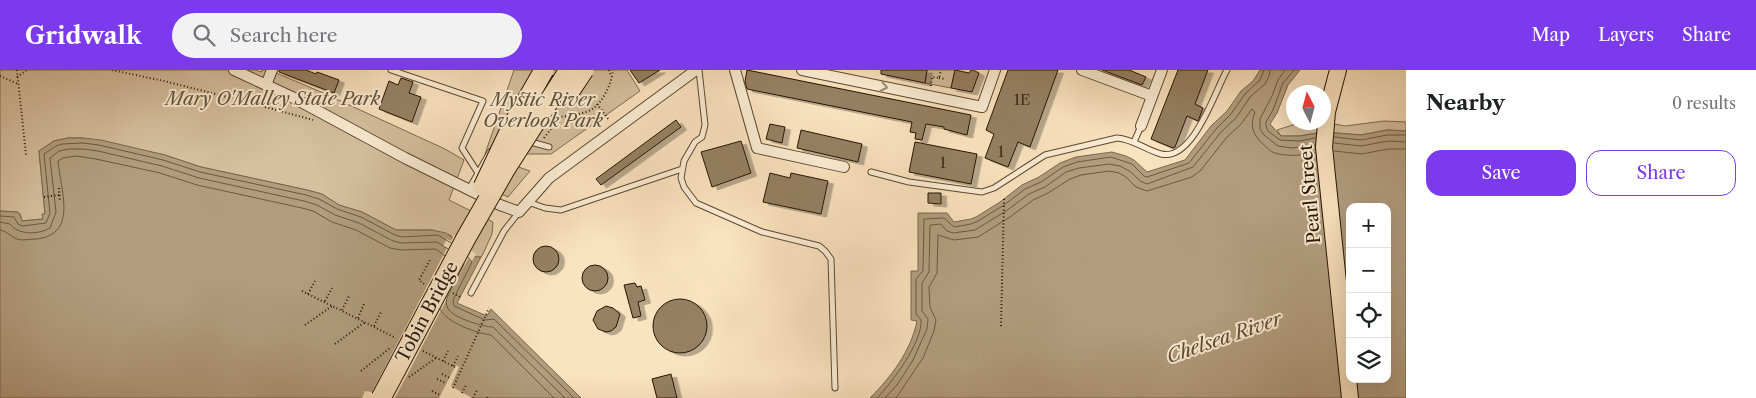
<!DOCTYPE html>
<meta charset="utf-8">
<style>
body{margin:0;font-family:"Libre Caslon Text",serif;background:#f2f2f2;color:#202124}
.controls{position:absolute;right:15px;bottom:15px;display:grid;overflow:hidden;border-radius:10px;box-shadow:0 5px 20px #0002}
.controls button{width:45px;height:45px;display:grid;place-items:center;padding:0;border:0;border-bottom:1px solid #e0e0e0;background:#fff;color:#202124;font:25px sans-serif}
.compass{position:absolute;left:1286px;top:15px;width:45px;height:45px;border-radius:50%;background:#fff;box-shadow:0 5px 20px #0002;rotate:354deg}
.list{margin:0;padding:0;list-style:none}
h2{display:flex;justify-content:space-between;align-items:center;height:65px;margin:0;padding:0 20px;font-size:21px}
h2 small{font-size:16px;font-weight:400;color:#757577}
.actions{display:flex;gap:10px;padding:15px 20px}
.actions a{flex:1;padding:11px 0;border:1px solid #7c3aed;border-radius:15px;text-align:center;font-size:18px;color:#7c3aed}
.actions .main{background:#7c3aed;color:#fff}
.icon{flex:none;width:28px;height:28px;fill:none;stroke:currentColor;stroke-width:2;stroke-linecap:round;stroke-linejoin:round}
.map{position:relative;flex:none;width:1406px;height:328px;overflow:hidden}
header{display:flex;align-items:center;gap:30px;box-sizing:border-box;height:70px;padding:0 25px;background:#7c3aed;color:#fff}
header strong{font-size:24px}
nav{display:flex;gap:28px;margin-inline-start:auto;font-size:18px}
.search{width:350px;height:45px;background:#f2f2f2;display:flex;align-items:center;gap:12px;box-sizing:border-box;padding:0 18px;border-radius:28px;color:#757577;font-size:19px}
main{display:flex}
aside{flex:1;background:#fff}
.map>svg:first-child{display:block}
</style>
<header>
<strong>Gridwalk</strong>
<div class="search"><svg class="icon" aria-label="search" viewBox="0 0 24 24"><circle cx="10" cy="10" r="6"/><path d="M15 15l6 6"/></svg>Search here</div>
<nav><a>Map</a><a>Layers</a><a>Share</a></nav>
</header>
<main>
<div class="map">
<svg width="1406" height="328" viewBox="0 0 1406 328">
<defs>
<filter id="shadow"><feDropShadow dx="5.5" dy="3" stdDeviation="0" flood-color="#0004"/></filter>
</defs>
<rect width="100%" height="100%" fill="#fae3bf"/>
<filter id="stains"><feTurbulence type="fractalNoise" baseFrequency=".004" numOctaves="4"/><feColorMatrix values="0 0 0 0 .2 0 0 0 0 .09 0 0 0 0 .02 0 0 0 .5 -.17"/></filter>
<radialGradient id="worn" r=".72"><stop offset=".6" stop-color="#630" stop-opacity="0"/><stop offset="1" stop-color="#630" stop-opacity=".3"/></radialGradient>
<path fill="#d6c09f" stroke="#7e6a50" d="M0,0H255L261,2L262,0H269L321,22L445,79L464,90L449,130L493,152L492,164L483,184L481,187H476L450,165L432,160H396L362,142L339,135L322,124L307,120L201,97L165,85L83,68H68L54,71L39,81L45,144L43,149L22,151L20,144L18,142L0,141Z
M514,0H627L640,21L551,84H485Z
M927,0H955L951,18L925,13Z
M1384,51L1406,52V61L1387,60L1361,65L1324,62L1299,66H1281L1277,60L1299,53L1324,52L1345,56Z
M490,87L530,101L508,127L478,113Z"/>
<path fill="#b29d7f" stroke="#7a674d" fill-rule="evenodd" d="M1260,0H1300L1288,15L1277,43L1270,54L1281,66H1299L1324,62L1361,65L1387,60L1406,61V328H870C891,307 911,281 917,251L911,250V201H918V143H947L954,152L971,149L976,147L1000,132L1022,115L1039,107L1060,93L1076,87L1112,82L1126,86L1134,90L1147,102L1185,90L1211,56L1227,41L1241,21L1253,11ZM1350,137H1387V309H1350Z
M68,68H83L101,70L165,85L201,97L307,120L322,124L339,135L362,142L396,160H432L446,163L476,187H481L457,233L487,246L491,239L581,328H0V141L17,142L20,144L22,151L43,149L42,144H45L39,81L54,71Z"/>
<path fill="#fae3bf" d="M454,165L476,184L472,191L468,189L395,328H362L365,321L372,322L447,178L443,176L447,169L451,171Z
M456,295L459,297L451,316L472,328H439Z"/>
<g fill="none" stroke-linecap="round" stroke-linejoin="round">
<path stroke="#6c5940" stroke-width="1" d="M1285,0L1278,10L1272,26L1260,49V59L1264,65L1278,76L1292,78L1315,75
M1294,0L1283,13L1273,40L1266,52V56L1268,61L1280,70L1300,71L1315,68
M1334,67L1361,70L1387,65H1406
M1334,73L1361,76L1388,71L1406,72
M1334,81L1362,84L1388,79H1406
M0,146L14,147L18,154L22,156L46,153L50,143L44,84L56,76L62,74L83,73L99,75L163,90L200,102L306,125L319,129L337,139L361,147L395,165L402,167L438,165L451,173
M0,152L10,154C18,165 38,165 50,158L56,142L50,88L59,81L69,79H83L98,81L162,96L199,108L304,131L317,135L335,145L359,153L393,171L402,173L437,172L448,179
M0,160C8,161 12,169 21,170C26,170 31,169 36,169C79,165 60,119 58,91L63,88L76,86L96,89L160,103L197,115L302,138L313,141L332,152L356,160L390,178L401,180L436,179L445,186
M468,187L472,192L453,230L454,236L485,250L494,249L574,328
M464,194L447,228C446,232 446,236 449,240C455,248 483,257 493,257L565,328
M440,239C447,253 476,263 491,265L554,328
M877,328C892,313 923,271 921,250L916,244V209L923,201L924,149L944,148L954,157L971,154L978,151L1004,135L1025,119L1041,112L1063,97L1077,92L1111,87L1132,94L1144,106L1147,107L1189,93L1216,59L1231,44L1245,24L1260,10L1264,0
M885,328L897,315L913,290L927,259L928,249L922,241V213L929,202L930,155L941,154L947,161L953,163L975,160L1006,141L1029,124L1045,117L1066,102L1079,98L1109,94L1120,96L1131,102L1140,111L1147,114L1193,97L1221,62L1236,48L1250,27L1265,14L1269,6L1270,0
M896,328L923,288L934,261L936,250L930,237L929,217L937,203L938,165L954,170L978,167L1010,147L1033,130L1048,123L1070,109L1081,105L1109,101L1119,103L1126,107L1136,117L1147,121L1192,107L1200,101L1227,67L1241,54L1252,39L1255,42C1250,55 1252,64 1263,74C1267,77 1270,82 1275,83C1287,87 1303,85 1315,83"/>
</g>
<path fill="#958064" stroke="#271502" filter="url(#shadow)" d="M279,0H306L316,4L317,2L339,10L334,23L279,2Z
M630,0H660L639,13Z
M747,0L971,45L967,65L944,59V57L926,54L922,70L915,69L916,63L910,62L912,52L747,19L745,11Z
M881,0H927L925,13L881,4Z
M955,0L969,3L971,0H973L979,3L972,22L951,18Z
M1008,0H1058L1030,77L1018,72L1008,97L985,88L994,64L986,60Z
M1102,0H1129L1146,7L1142,15Z
M1178,0H1208L1195,34L1203,38L1199,49L1198,51L1187,46L1175,77L1173,78L1151,69Z
M401,8L413,12L409,23L421,27L412,52L379,39L389,11L398,15Z
M676,50L681,57L601,115L596,109Z
M770,54L785,57L782,73L766,69Z
M801,60L862,74L858,92L797,78Z
M741,71L751,103L712,117L701,82Z
M915,72L977,84L971,114L909,102Z
M770,103L790,108L791,103L828,111L821,144L763,132Z
M928,123H941V134L928,133Z
M533 189a13 13 0 1 1 26 0a13 13 0 1 1-26 0Z
M582 208a13 13 0 1 1 26 0a13 13 0 1 1-26 0Z
M635,213L637,217L641,216L645,230L638,232L641,246L633,248L624,215Z
M653 256a27 27 0 1 1 54 0a27 27 0 1 1-54 0Z
M606,236L613,238L620,244L616,257L611,261L606,262L598,259L593,250L597,241Z
M671,304L677,328H657L652,309Z"/>
<g fill="none" stroke-linecap="round" stroke-linejoin="round">
<defs>
<path id="service" d="M391,0L483,31L462,78L478,103
M699,0L705,55L702,67L695,72L684,91L681,108L684,117L696,133L762,162L819,176L825,181L831,189L835,318
M527,71L549,77
M1134,72L1141,56
M871,102L909,112L982,122L994,118L1045,85L1117,68C1133,69 1146,80 1161,84C1193,92 1215,21 1227,0
M469,119L490,82
M528,132L545,138L561,140L682,99
M471,223L504,161L519,142"/>
<path id="minor" d="M234,0L292,27L405,88L500,135L519,142L549,108L696,0
M735,0L757,78L844,97
M802,0L982,37L995,0
M1082,0L1152,26
M266,15L272,0
M1141,56L1162,0"/>
<path id="primary" d="M1338,0L1327,42L1324,77L1350,328"/>
</defs>
<use href="#service" stroke="#5c4831" stroke-width="7"/>
<use href="#minor" stroke="#5c4831" stroke-width="12"/>
<use href="#primary" stroke="#271502" stroke-width="18"/>
<path stroke="#271502" stroke-width="2" stroke-dasharray="1 2.5" stroke-linecap="butt" d="M17,0L26,85
M112,0L164,11L247,32L313,50
M609,0L611,7
M0,6L18,14
M17,7L27,0
M939,8L946,9
M931,16L932,7L939,8L941,0
M597,34L609,50
M544,68L560,47C570,46 585,44 594,38C604,30 612,12 613,0
M59,118L60,132
M44,127L59,125
M424,214L419,210L430,190
M302,221L396,268
M453,223L460,227
M308,224L315,211
M325,231L332,218
M342,240L349,226
M358,248L364,234
M305,255L332,236
M374,256L381,242
M1001,256L1004,129
M335,274L365,252
M423,281L455,297
M443,291L448,281
M453,296L458,286
M361,301L390,278
M442,304L450,308
M409,307L436,288
M437,309L446,313
M453,318L489,238
M432,321L440,325
M462,323L466,315
M473,328L477,320
M487,328L488,326"/>
<use href="#service" stroke="#fcedd5" stroke-width="5"/>
<use href="#minor" stroke="#fcedd5" stroke-width="10"/>
<use href="#primary" stroke="#fae3bf" stroke-width="16"/>
<defs>
<path id="motorway-bridge" d="M568,24L584,0
M483,117L511,58L544,0
M381,328L466,168L506,98L569,0"/>
</defs>
<use href="#motorway-bridge" stroke="#271502" stroke-width="21" stroke-linecap="butt"/>
<use href="#motorway-bridge" stroke="#fae3bf" stroke-width="19"/>
</g>
<defs><path id="oneway-chevron" d="M-2-3.5L2.5 0L-2 3.5" fill="none" stroke-width="1.6" stroke-linecap="round" stroke-linejoin="round" transform="scale(1.25)"/></defs>
<use stroke="#9c8c76" href="#oneway-chevron" transform="translate(884 17) rotate(12)"/>
<g text-anchor="middle" stroke-width="4" stroke-linejoin="round" paint-order="stroke">
<g font-size="15" fill="#42301a">
<text x="1022" y="35">1E</text>
<text x="1001" y="87">1</text>
<text x="943" y="98">1</text>
</g>
<g font-size="18" font-style="italic" fill="#645139" stroke="#fcedd5">
<text x="273" y="35">Mary O'Malley State Park</text>
<text x="543" y="36">Mystic River<tspan x="543" dy="21">Overlook Park</tspan></text>
</g>
<g font-size="18" fill="#271502" stroke="#fcedd5">
<text transform="translate(1310 124) rotate(-95)" y="6">Pearl Street</text>
<text transform="translate(427 242) rotate(-62)" y="6">Tobin Bridge</text>
</g>
<g font-size="19" font-style="italic" fill="#5f4b34" stroke="#fcedd5">
<text transform="translate(1224 267) rotate(-19)" y="7">Chelsea River</text>
</g>
</g>
<rect width="100%" height="100%" filter="url(#stains)"/>
<rect width="100%" height="100%" fill="url(#worn)"/>
</svg>
<div class="controls">
<button>+</button>
<button>−</button>
<button><svg class="icon" aria-label="locate" viewBox="0 0 24 24"><circle cx="12" cy="12" r="6"/><path d="M12 2v4M12 18v4M2 12h4M18 12h4"/></svg></button>
<button><svg class="icon" aria-label="layers" viewBox="0 0 24 24"><path d="M12 4l9 5-9 5-9-5zM3 14l9 5 9-5"/></svg></button>
</div>
<svg class="compass" viewBox="-18 -18 36 36"><path d="M0-13l5 13h-10z" fill="#e53935"/><path d="M0 13l5-13h-10z" fill="#757577"/></svg>
</div>
<aside>
<h2>Nearby<small>0 results</small></h2>
<ul class="list">
</ul>
<div class="actions"><a class="main">Save</a><a>Share</a></div>
</aside>
</main>
